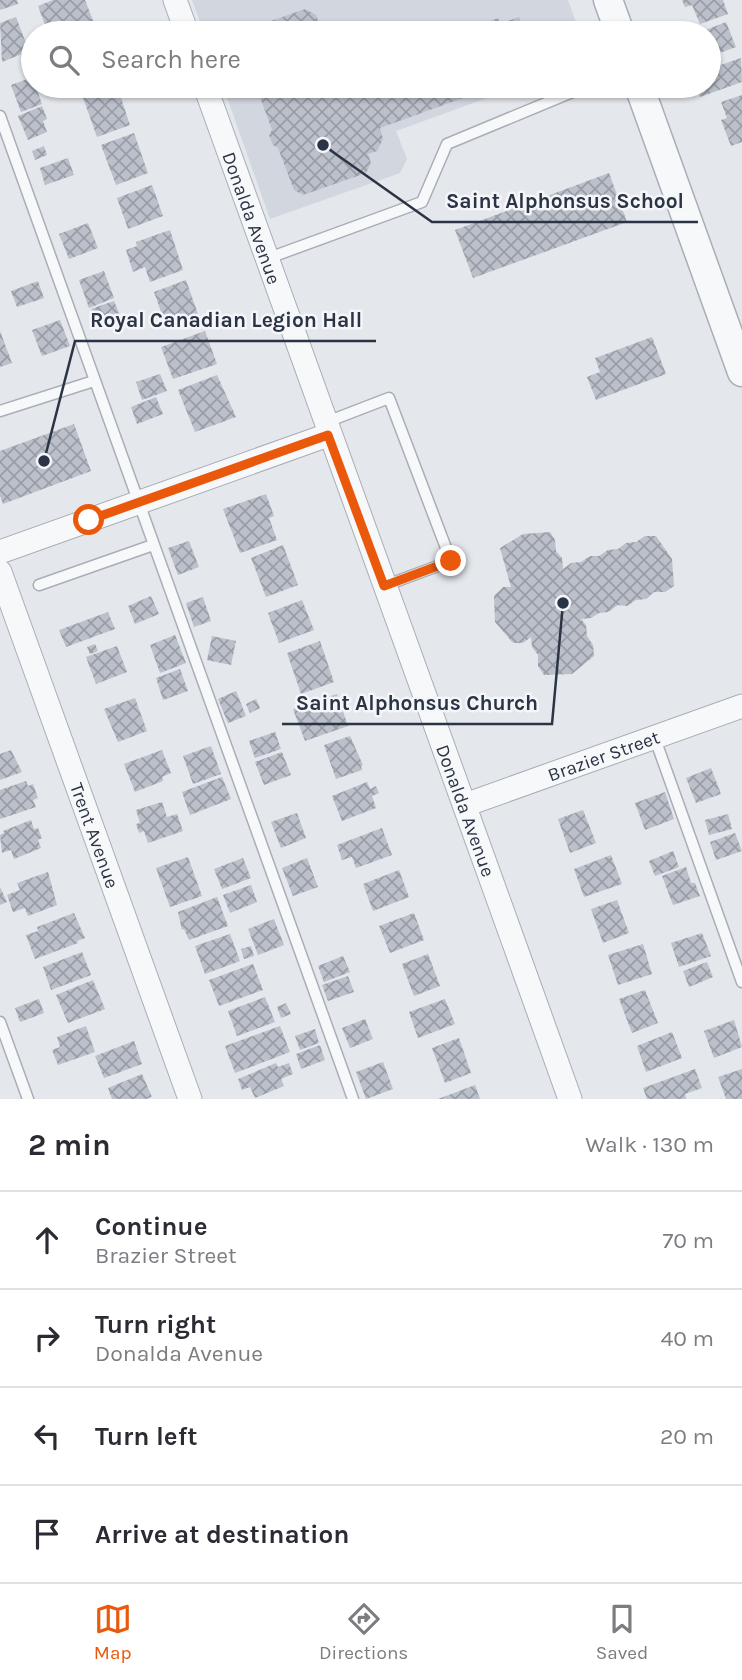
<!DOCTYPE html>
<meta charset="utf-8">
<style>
body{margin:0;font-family:Karla,sans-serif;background:#f2f2f3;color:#2b2b33}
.stop{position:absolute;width:21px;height:21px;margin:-16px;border:5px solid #ea580c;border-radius:50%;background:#fff}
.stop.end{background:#ea580c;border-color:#fff;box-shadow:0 2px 7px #0008}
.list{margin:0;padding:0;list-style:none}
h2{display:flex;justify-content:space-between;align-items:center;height:91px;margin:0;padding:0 28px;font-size:30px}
h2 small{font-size:23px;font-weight:400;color:#7c7c81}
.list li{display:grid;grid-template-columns:46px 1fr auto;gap:21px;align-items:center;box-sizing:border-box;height:98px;padding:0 28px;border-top:2px solid #e1e1e2}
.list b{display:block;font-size:26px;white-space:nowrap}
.list p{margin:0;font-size:23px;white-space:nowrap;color:#7c7c81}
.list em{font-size:23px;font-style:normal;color:#7c7c81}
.icon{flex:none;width:38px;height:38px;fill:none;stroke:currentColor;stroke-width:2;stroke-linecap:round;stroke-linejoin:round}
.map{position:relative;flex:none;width:742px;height:1099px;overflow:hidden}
.search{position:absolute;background:#fff;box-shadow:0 2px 5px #0004;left:21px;right:21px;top:21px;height:77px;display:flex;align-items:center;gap:18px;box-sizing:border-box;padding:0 24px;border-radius:38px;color:#7c7c81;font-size:26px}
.sheet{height:483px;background:#fff}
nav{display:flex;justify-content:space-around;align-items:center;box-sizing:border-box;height:98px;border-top:2px solid #e1e1e2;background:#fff;font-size:19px;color:#7c7c81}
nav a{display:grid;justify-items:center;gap:4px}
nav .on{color:#ea580c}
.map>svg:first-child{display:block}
</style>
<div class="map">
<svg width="742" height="1099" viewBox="0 0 742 1099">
<defs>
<pattern id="building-cross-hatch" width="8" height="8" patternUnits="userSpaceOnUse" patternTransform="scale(1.75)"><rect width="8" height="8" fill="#bbc0ca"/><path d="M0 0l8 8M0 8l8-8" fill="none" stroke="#989da6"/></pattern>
</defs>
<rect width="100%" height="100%" fill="#e4e7ec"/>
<path fill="#d2d6de" d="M192,0H568L580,33H204Z
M223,86H520L396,131L407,159L400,173L270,219Z"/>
<path fill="url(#building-cross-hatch)" d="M0,0H17L18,4L0,10Z
M53,0H85L94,23L64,33H48L38,6Z
M682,0H723L728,14L700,24L692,5L685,7Z
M305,9L316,15L323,33H242L243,31Z
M16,17L29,51L2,62L0,23Z
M519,17L525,33H457L498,18L500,24Z
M726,22L736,47L709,57V33H698Z
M741,58L742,82L700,97L696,86H709V69Z
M33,77V86H39L40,89L37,90L42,104L21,112L11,85Z
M107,86H117L130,125L97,137L82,95Z
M256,86H496L380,128L383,139L377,151L368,154L371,163L366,173L303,195L294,190L278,148L273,145L269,135L272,130Z
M742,95V142L731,146L721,120L727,118L721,102Z
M42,106L47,119L43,121L47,132L28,140L18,116Z
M134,133L148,173L116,185L101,145Z
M44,146L47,155L35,160L32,151Z
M68,158L74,175L45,185L40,168Z
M609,173L627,222L473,278L455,230Z
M152,185L163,216L128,229L117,198Z
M88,223L98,248L69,259L59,234Z
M170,230L183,270L150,282L145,267L133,272L126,250L137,246L136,242Z
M104,271L114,298L89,308L79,280Z
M186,280L199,317L167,329L154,292Z
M38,281L44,298L17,307L11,291Z
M114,301L122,320L99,329L91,309Z
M60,320L70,346L42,356L32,330Z
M0,331L12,363L0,367Z
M205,331L217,364L173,379L161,347Z
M652,337L666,374L596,400L587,377L600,372L595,358Z
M160,374L167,391L142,400L136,382Z
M217,375L236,417L195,432L178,390Z
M156,397L163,414L137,424L131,407Z
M74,424L91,471L3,504L0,496V451Z
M266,494L274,516L269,518L277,540L240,553L223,509Z
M550,532L555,540L556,551L562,558L563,569L571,563L581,562L590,556H599L608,550L618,549L626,543L636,542L645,536H656L672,559L674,586L665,592H654L646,599L636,600L627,606L618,605L608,612L599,613L591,618L581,619L586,625L587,636L593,645L594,656L572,674L544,675L538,666V655L532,647L531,637L523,643H513L495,622L494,596L503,587H511L500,548L523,534Z
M189,541L199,567L178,575L168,548Z
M283,545L298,585L266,597L251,558Z
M151,596L159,614L135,624L128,606Z
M203,597L211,621L194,627L186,603Z
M302,600L314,630L279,643L268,613Z
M108,612L115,629L66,647L59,630Z
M175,635L186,663L160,673L150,645Z
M212,636L236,641L231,665L207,660Z
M320,641L334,682L301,694L287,653Z
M95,644L98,651L90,654L87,647Z
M117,646L127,672L96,684L86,657Z
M180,669L188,691L163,700L156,678Z
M236,691L246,716L228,723L218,699Z
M337,694L348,726L305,741L293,709Z
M135,698L147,731L118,742L104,709Z
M256,699L260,708L250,713L246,704Z
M275,732L281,749L255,758L249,741Z
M350,736L363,765L361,766L362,770L336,779L324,745Z
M211,746L221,774L193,784L183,756Z
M11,750L22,772L0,780V754Z
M162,750L171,773L162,777L163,781L135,792L124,764Z
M282,752L291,775L264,785L255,762Z
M711,768L721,794L696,803L686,778Z
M222,777L231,799L190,815L182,792Z
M26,781L28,786L33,784L38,798L33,800L36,807L0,819V790Z
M367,782L370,789L376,786L379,793L372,796L376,808L342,821L332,796Z
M665,792L674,819L645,830L635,803Z
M162,802L167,817L177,814L183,831L148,843L144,831L139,833L136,824L140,823L136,810Z
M583,810L596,843L570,853L558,819Z
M297,813L306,838L281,848L271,822Z
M728,814L732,829L709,835L705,820Z
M31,820L34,829L38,828L42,838L38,840L41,848L14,859L11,850L2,853L0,835L4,833L3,831Z
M382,828L392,855L356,868L352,857L342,860L337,845Z
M735,833L742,851L716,860L710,842Z
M673,851L679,867L655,876L649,861Z
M611,855L622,884L584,897L574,869Z
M188,857L202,896L170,907L156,868Z
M243,858L251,878L222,889L214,869Z
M307,858L318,887L293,896L282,868Z
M686,867L691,883H695L700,896L673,905L662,876Z
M399,870L409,897L373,911L363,884Z
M48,872L57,905L28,916L25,908L13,912L7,895L20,890L17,883Z
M251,885L257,902L230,913L223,895Z
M0,887L7,902L0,905Z
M217,897L228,926L189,940L184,929L182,930L178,912Z
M617,900L629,933L603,943L591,909Z
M74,913L85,938L77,941L78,943L35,959L26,935L38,931L37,927Z
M414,913L424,940L390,953L379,926Z
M274,919L284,945L258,955L248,929Z
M702,933L711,956L679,967L671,943Z
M230,934L240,961L205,974L195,946Z
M643,944L652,974L618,985L608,955Z
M251,946L254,956L244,959L241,949Z
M82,952L91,975L51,990L43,967Z
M428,954L440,986L414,996L402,964Z
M343,956L350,972L324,982L318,966Z
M707,962L713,977L689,987L683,971Z
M253,964L263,990L219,1006L209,980Z
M348,976L354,992L328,1001L322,985Z
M93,980L105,1009L68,1023L56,995Z
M645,990L658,1023L632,1033L619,999Z
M265,997L275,1022L237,1036L228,1011Z
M39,999L44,1013L20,1022L15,1008Z
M445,999L455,1024L418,1038L409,1012Z
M286,1003L291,1014L281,1018L277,1007Z
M365,1019L373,1039L350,1048L342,1028Z
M734,1020L742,1047L714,1058L704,1031Z
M86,1026L95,1052L58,1065L52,1050L60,1047L57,1037Z
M280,1026L290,1052L235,1073L225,1046Z
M315,1029L319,1043L300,1050L295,1036Z
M672,1032L682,1058L646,1072L637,1046Z
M459,1038L471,1073L445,1083L432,1048Z
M134,1041L142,1064L104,1078L95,1056Z
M320,1045L325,1060L301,1069L296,1054Z
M383,1062L393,1089L366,1099L356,1072Z
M276,1063L278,1067L289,1063L293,1074L281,1079L284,1086L255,1098L250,1087L242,1090L238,1079Z
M695,1069L702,1088L685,1094L686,1099H647L643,1088Z
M742,1069V1099H726L718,1077Z
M142,1074L152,1097L146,1099H112L108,1088Z
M475,1085L480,1099H438Z"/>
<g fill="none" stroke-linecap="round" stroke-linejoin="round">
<defs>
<path id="service" d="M0,116L353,1099
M266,259L422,202L447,144L587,86
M0,411L94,381
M324,423L389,398L451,561L384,586
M39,585L153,545
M654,736L742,982
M0,1022L28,1099"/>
<g id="minor">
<path d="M175,0L187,33"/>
<path id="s1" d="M205,86C325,424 449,761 570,1099"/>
<path d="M0,552L328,435"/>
<path id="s2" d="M0,572L190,1099"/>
<path id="s3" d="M465,805L742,706"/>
</g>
<path id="tertiary" d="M608,0L620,33
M639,86L742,372"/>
</defs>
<use href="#service" stroke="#a9aeb7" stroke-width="13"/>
<use href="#minor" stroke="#a9aeb7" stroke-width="25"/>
<use href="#tertiary" stroke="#a9aeb7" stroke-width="31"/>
<use href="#service" stroke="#f7f8fa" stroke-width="10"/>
<use href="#minor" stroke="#f7f8fa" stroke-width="23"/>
<use href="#tertiary" stroke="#f7f8fa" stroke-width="28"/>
</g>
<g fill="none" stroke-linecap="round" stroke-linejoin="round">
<path stroke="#ea580c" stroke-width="9" d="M89,520L328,435L384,586L451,561"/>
</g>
<g text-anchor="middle" stroke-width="5" stroke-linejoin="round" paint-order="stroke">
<g font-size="19" fill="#2b3445" stroke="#f4f6f9">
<text dy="7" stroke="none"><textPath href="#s1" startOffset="140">Donalda Avenue</textPath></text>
<text dy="7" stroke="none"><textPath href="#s3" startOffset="147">Brazier Street</textPath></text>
<text dy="7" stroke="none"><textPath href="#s1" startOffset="770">Donalda Avenue</textPath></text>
<text dy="7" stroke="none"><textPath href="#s2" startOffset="280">Trent Avenue</textPath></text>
</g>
</g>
<path fill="none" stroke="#2b3445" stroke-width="2.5" d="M323 145L432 222H698M44 461L75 341H376M563 603L552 724H282"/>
<g fill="#2b3445" stroke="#f4f6f9" stroke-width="2.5">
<circle cx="323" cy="145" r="7"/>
<circle cx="44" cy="461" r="7"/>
<circle cx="563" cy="603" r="7"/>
</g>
<g font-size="21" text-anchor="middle" font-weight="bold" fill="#2b3445" stroke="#f4f6f9" stroke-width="5" stroke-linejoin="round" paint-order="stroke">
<text x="565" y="208">Saint Alphonsus School</text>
<text x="226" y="327">Royal Canadian Legion Hall</text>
<text x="417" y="710">Saint Alphonsus Church</text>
</g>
</svg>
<div class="stop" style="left:89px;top:520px"></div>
<div class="stop end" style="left:451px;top:561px"></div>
<div class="search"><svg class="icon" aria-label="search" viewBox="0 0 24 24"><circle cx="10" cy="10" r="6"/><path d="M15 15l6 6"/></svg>Search here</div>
</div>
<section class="sheet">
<h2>2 min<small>Walk · 130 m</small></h2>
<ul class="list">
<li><svg class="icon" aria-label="ahead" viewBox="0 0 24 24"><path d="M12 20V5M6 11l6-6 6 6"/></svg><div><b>Continue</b><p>Brazier Street</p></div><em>70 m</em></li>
<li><svg class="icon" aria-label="right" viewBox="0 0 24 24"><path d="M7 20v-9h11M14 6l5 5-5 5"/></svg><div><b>Turn right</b><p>Donalda Avenue</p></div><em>40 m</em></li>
<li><svg class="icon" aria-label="left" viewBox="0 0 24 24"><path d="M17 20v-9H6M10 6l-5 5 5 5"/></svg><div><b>Turn left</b></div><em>20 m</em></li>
<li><svg class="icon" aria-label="arrive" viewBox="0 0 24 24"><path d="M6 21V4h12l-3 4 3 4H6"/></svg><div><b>Arrive at destination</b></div></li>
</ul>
</section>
<nav>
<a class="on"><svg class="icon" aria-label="map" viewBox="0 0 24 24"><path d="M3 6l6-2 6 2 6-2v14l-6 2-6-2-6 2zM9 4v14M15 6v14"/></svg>Map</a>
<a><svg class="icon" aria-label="directions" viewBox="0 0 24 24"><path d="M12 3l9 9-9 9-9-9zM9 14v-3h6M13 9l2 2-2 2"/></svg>Directions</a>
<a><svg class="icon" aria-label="saved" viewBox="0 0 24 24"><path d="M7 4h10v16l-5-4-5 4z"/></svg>Saved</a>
</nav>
